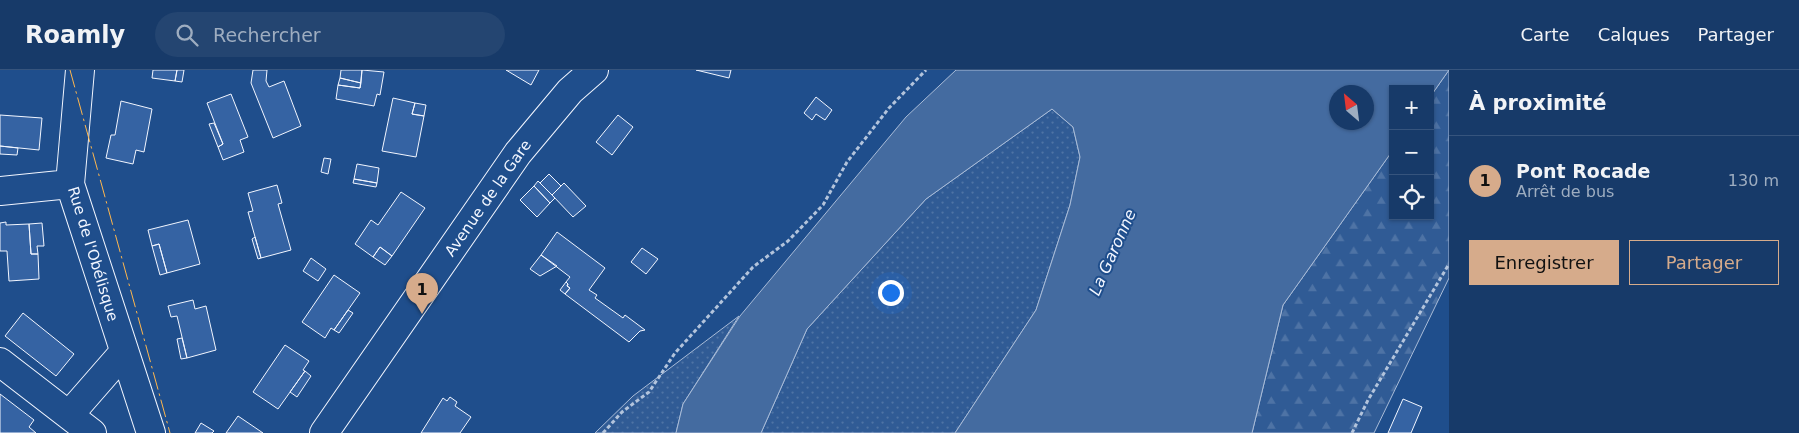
<!DOCTYPE html>
<html lang="fr">
<meta charset="utf-8">
<style>
body{margin:0;font-family:"DejaVu Sans",sans-serif;background:#244571;color:#f1f3f6}
.controls{position:absolute;right:15px;top:15px;display:grid;overflow:hidden;border-radius:0px;box-shadow:0 1px 4px #0004}
.controls button{width:45px;height:45px;display:grid;place-items:center;padding:0;border:0;border-bottom:1px solid #36547d;background:#173a69;color:#f1f3f6;font:25px sans-serif}
.compass{position:absolute;left:1329px;top:15px;width:45px;height:45px;border-radius:50%;background:#173a69;box-shadow:0 1px 4px #0004;rotate:332deg}
.you{position:absolute;left:890px;top:222px;width:18px;height:18px;margin:-12px;border:4px solid #fff;border-radius:50%;background:#1a73e8;box-shadow:0 0 0 8px #1a73e833}
.badge{display:grid;place-items:center;width:32px;height:32px;border-radius:50%;background:#d6ab8b;color:#111;font-size:16px;font-weight:700}
.pin{position:absolute;translate:-50% -41px;filter:drop-shadow(0 1px 2px #0008)}
.pin::after{content:'';position:absolute;top:26px;width:18px;height:15px;background:inherit;clip-path:polygon(0 0,100% 0,50% 100%)}
.list{margin:0;padding:0;list-style:none}
h2{display:flex;justify-content:space-between;align-items:center;height:65px;margin:0;padding:0 20px;font-size:21px}
h2 small{font-size:16px;font-weight:400;color:#9eadc0}
.list li{display:grid;grid-template-columns:32px 1fr auto;gap:15px;align-items:center;box-sizing:border-box;height:90px;padding:0 20px;border-top:1px solid #36547d}
.list b{display:block;font-size:19px;white-space:nowrap}
.list p{margin:0;font-size:16px;white-space:nowrap;color:#9eadc0}
.list em{font-size:16px;font-style:normal;color:#9eadc0}
.actions{display:flex;gap:10px;padding:15px 20px}
.actions a{flex:1;padding:11px 0;border:1px solid #d6ab8b;border-radius:0px;text-align:center;font-size:18px;color:#d6ab8b}
.actions .main{background:#d6ab8b;color:#111}
.icon{flex:none;width:28px;height:28px;fill:none;stroke:currentColor;stroke-width:2;stroke-linecap:round;stroke-linejoin:round}
.map{position:relative;flex:none;width:1449px;height:363px;overflow:hidden}
header{display:flex;align-items:center;gap:30px;box-sizing:border-box;height:70px;padding:0 25px;background:#173a69;border-bottom:1px solid #36547d}
header strong{font-size:24px}
nav{display:flex;gap:28px;margin-inline-start:auto;font-size:18px}
.search{width:350px;height:45px;background:#244571;display:flex;align-items:center;gap:12px;box-sizing:border-box;padding:0 18px;border-radius:28px;color:#9eadc0;font-size:19px}
main{display:flex}
aside{flex:1;background:#173a69}
.map>svg:first-child{display:block}
</style>
<header>
<strong>Roamly</strong>
<div class="search"><svg class="icon" aria-label="search" viewBox="0 0 24 24"><circle cx="10" cy="10" r="6"/><path d="M15 15l6 6"/></svg>Rechercher</div>
<nav><a>Carte</a><a>Calques</a><a>Partager</a></nav>
</header>
<main>
<div class="map">
<svg width="1449" height="363" viewBox="0 0 1449 363">
<defs>
<pattern id="grass-dots" width="8" height="8" patternUnits="userSpaceOnUse" patternTransform="scale(1.25)"><rect width="8" height="8" fill="#305b95"/><path d="M2 2h.1M6 6h.1" fill="none" stroke="#4e73a5" stroke-width="1.8" stroke-linecap="round"/></pattern>
<pattern id="forest-firs" width="22" height="20" patternUnits="userSpaceOnUse" patternTransform="scale(1.25)"><rect width="22" height="20" fill="#305b95"/><path d="M5 1l3.5 6h-7zM16 11l3.5 6h-7z" fill="#4e73a5"/></pattern>
</defs>
<rect width="100%" height="100%" fill="#1f4e8c"/>
<path fill="url(#grass-dots)" stroke="#a8bbd7" d="M1052,39L1073,57L1080,87L1070,135L1036,240L955,363H761L807,259L926,129Z
M739,246L683,334L676,363H595L633,326Z"/>
<path fill="url(#forest-firs)" stroke="#a8bbd7" d="M1449,0V208L1374,363H1252L1283,235L1393,80V146H1430V27Z"/>
<path fill="#446ba0" stroke="#a8bbd7" fill-rule="evenodd" d="M956,0H1449L1430,27V19H1393V80L1283,235L1252,363H955L1036,240L1070,135L1080,87L1073,57L1052,39L926,129L807,259L761,363H676L683,334L740,246L906,47ZM1336,22H1366V52H1336Z"/>
<path fill="#3563a3" stroke="#f2f6ff" d="M153,0H177L175,11L152,8Z
M177,0H184L182,12L175,11Z
M253,0H267L266,11L269,17L284,11L301,56L273,68L251,13Z
M341,0H362L361,13L340,8Z
M362,0L384,2L380,25L377,24L374,36L336,29L338,15L360,18Z
M506,0H539L531,15Z
M696,0H731L729,8Z
M340,8L361,13L360,18L338,15Z
M231,24L248,67L240,70L244,82L223,90L218,77L223,74L207,33Z
M816,27L832,40L825,50L816,44L812,50L804,43Z
M393,28L415,33L412,44L424,46L416,87L382,81Z
M121,31L152,39L144,82L136,80L133,94L106,88L111,65H115Z
M415,33L426,35L424,46L412,44Z
M0,45L42,48L39,80L0,76Z
M618,45L633,57L612,85L596,72Z
M214,53L223,74L218,77L209,54Z
M0,76L18,78L17,85L0,84Z
M324,88L331,89L328,104L321,102Z
M357,94L379,98L377,113L354,109Z
M549,104L561,116L552,125L540,113Z
M354,109L377,113L376,117L353,113Z
M538,111L555,128L550,133L534,116Z
M564,113L586,136L573,147L552,125Z
M277,115L282,133L278,134L291,180L261,188L248,142L253,141L248,123Z
M534,116L550,133L537,147L520,130Z
M401,122L425,138L392,186L380,177L373,187L355,174L371,150L378,155Z
M188,150L200,194L167,203L159,174L152,176L148,160Z
M6,152V155L29,154L31,184H38L39,209L9,211L7,181H0V153Z
M42,153L44,176H37L38,184H31L29,154Z
M557,162L605,198L589,220L597,225L595,228L623,248L625,245L645,260L640,261L629,272L565,224L570,218L567,216L568,214L566,212L570,207L541,185Z
M255,167L261,188L258,189L252,169Z
M159,174L167,203L160,205L152,176Z
M380,177L392,186L385,195L373,187Z
M642,178L658,189L646,204L631,192Z
M541,185L557,196L540,206L530,199Z
M311,188L326,199L318,211L303,201Z
M334,205L360,223L334,260L331,258L325,268L302,252Z
M566,212L568,214L567,216L570,218L565,224L560,220Z
M193,230L195,239L206,236L216,280L187,288L177,246L171,247L168,236Z
M348,240L353,243L339,263L334,260Z
M23,243L74,284L56,306L5,266Z
M182,268L187,288L181,289L177,269Z
M285,275L309,291L303,300L305,301L278,339L253,322Z
M305,301L311,306L297,327L290,322Z
M0,324L34,350L29,357L36,363H0Z
M450,327L457,332L455,336L471,347L460,363H421L443,328L447,331Z
M1403,329L1422,337L1411,363H1388Z
M238,346L263,363H226Z
M201,353L214,361L212,363H195Z"/>
<g fill="none" stroke-linecap="round" stroke-linejoin="round">
<defs>
<path id="minor" d="M80,0L70,114L151,363
M0,121L70,114
M0,292L92,363
M69,345L124,282
M324,363L518,83L570,21L594,0"/>
</defs>
<use href="#minor" stroke="#f2f6ff" stroke-width="30"/>
<path stroke="#b3c4dc" stroke-width="3" stroke-dasharray="4 2.5" stroke-linecap="butt" d="M603,363L622,342L649,322L675,283L753,197L788,171L823,135L847,92L889,38L926,0
M1352,363L1368,330L1449,194"/>
<use href="#minor" stroke="#1f4e8c" stroke-width="28"/>
<path stroke="#ffb74d" stroke-width="1" stroke-dasharray="18 4 2.5 4" stroke-linecap="butt" d="M70,0L170,363"/>
</g>
<g text-anchor="middle" stroke-width="4" stroke-linejoin="round" paint-order="stroke">
<g font-size="15" fill="#f2f6ff" stroke="#1f4e8c">
<text transform="translate(488 128) rotate(-55)" y="5">Avenue de la Gare</text>
<text transform="translate(93 184) rotate(73)" y="5">Rue de l'Obélisque</text>
</g>
<g font-size="16" font-style="italic" fill="#f2f6ff" stroke="#1f4e8c">
<text transform="translate(1112 182) rotate(-66)" y="6">La Garonne</text>
</g>
</g>
</svg>
<div class="controls">
<button>+</button>
<button>−</button>
<button><svg class="icon" aria-label="locate" viewBox="0 0 24 24"><circle cx="12" cy="12" r="6"/><path d="M12 2v4M12 18v4M2 12h4M18 12h4"/></svg></button>
</div>
<svg class="compass" viewBox="-18 -18 36 36"><path d="M0-13l5 13h-10z" fill="#e53935"/><path d="M0 13l5-13h-10z" fill="#9eadc0"/></svg>
<div class="you"></div>
<div class="pin badge" style="left:422px;top:244px">1</div>
</div>
<aside>
<h2>À proximité<small></small></h2>
<ul class="list">
<li><span class="badge">1</span><div><b>Pont Rocade</b><p>Arrêt de bus</p></div><em>130 m</em></li>
</ul>
<div class="actions"><a class="main">Enregistrer</a><a>Partager</a></div>
</aside>
</main>
